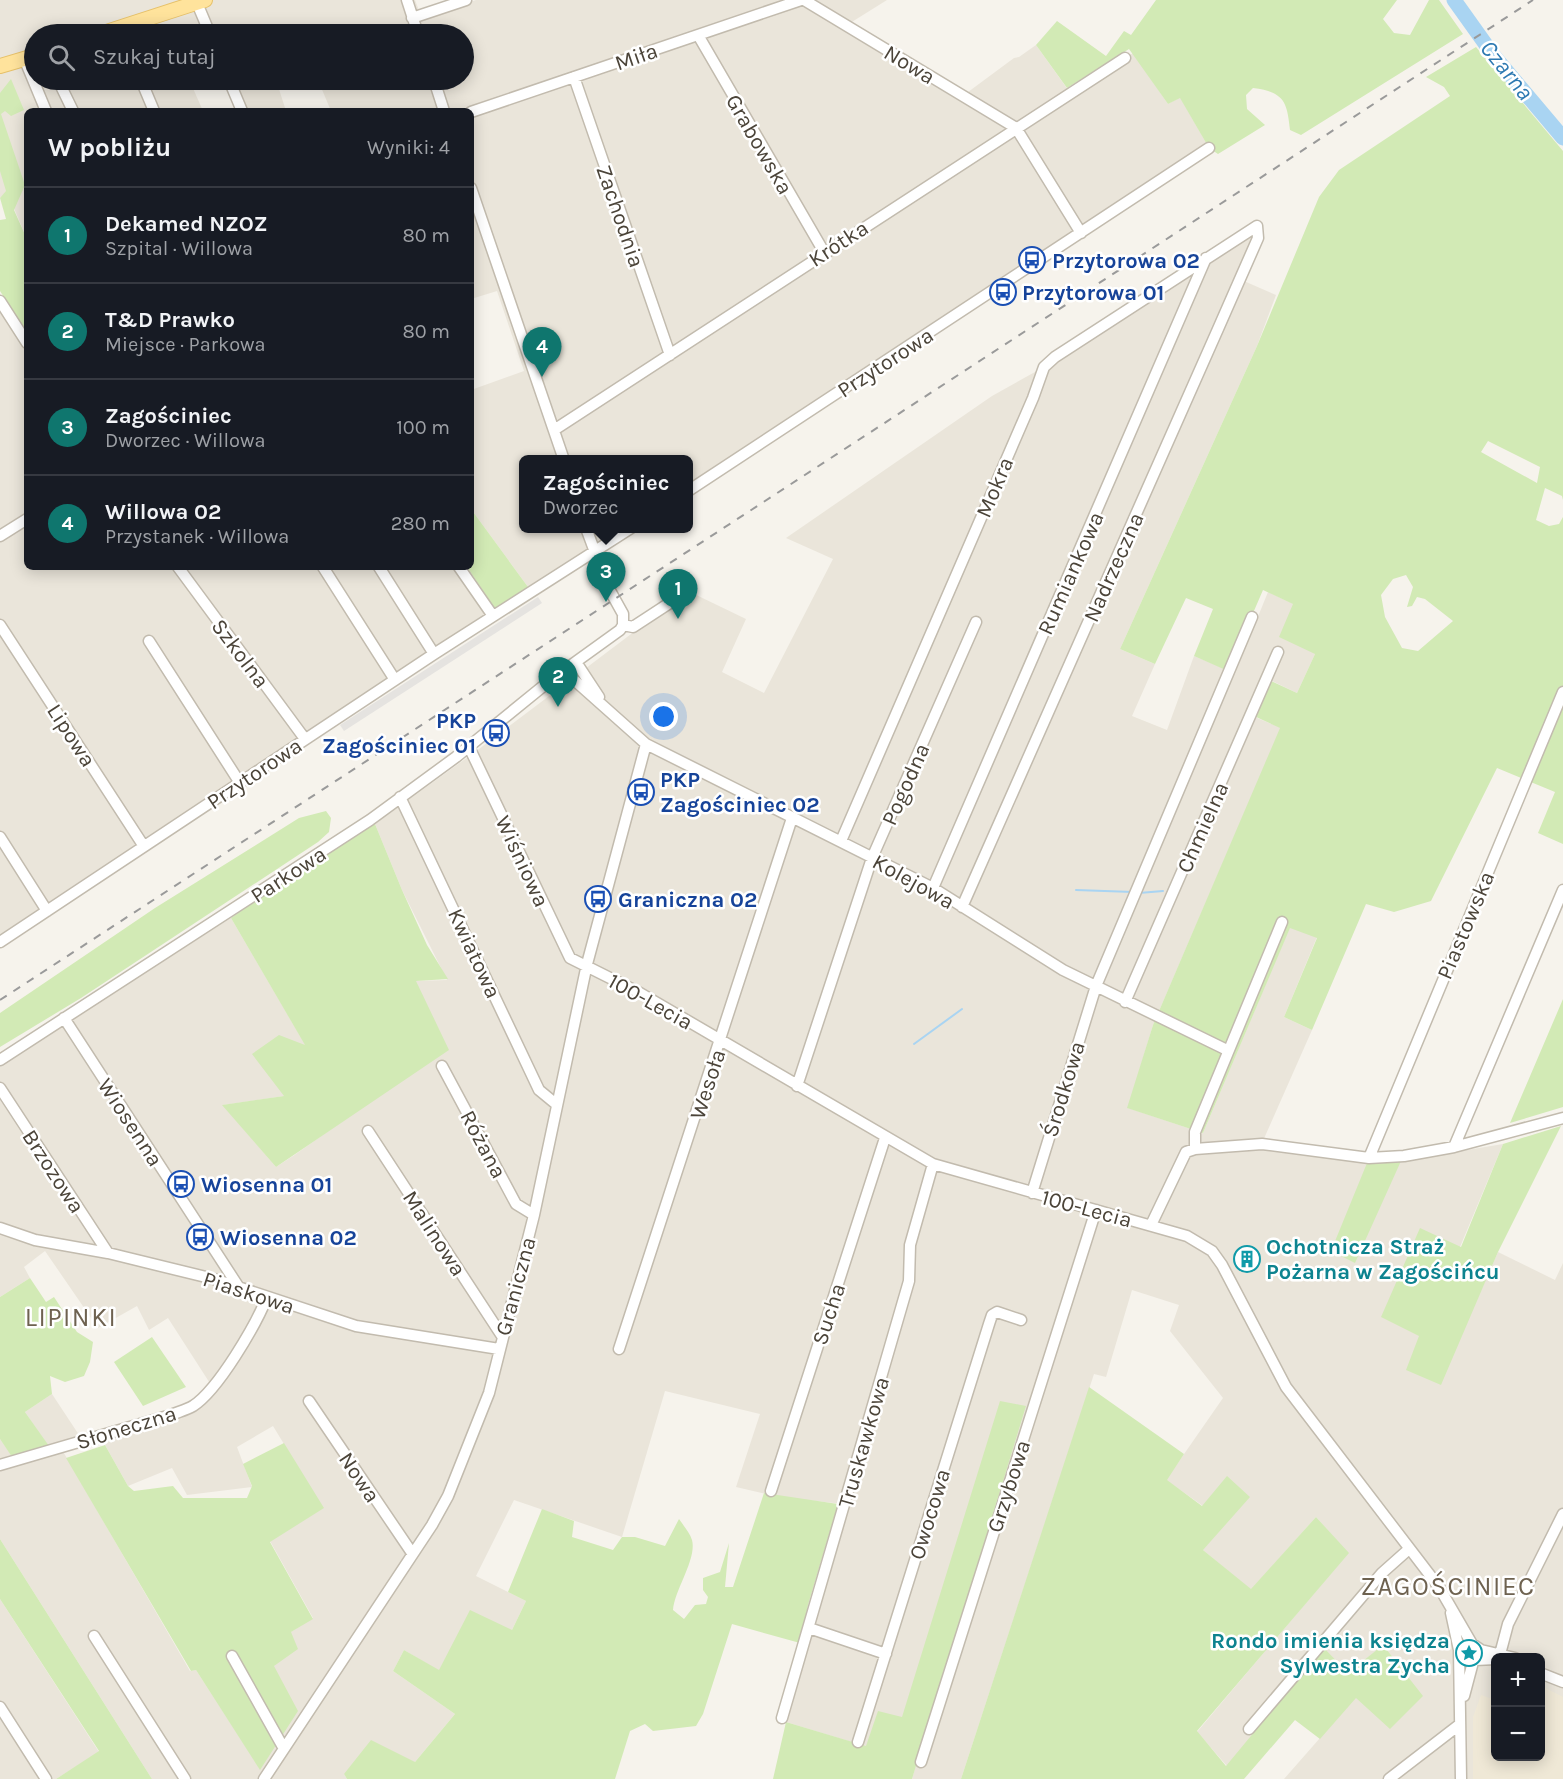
<!DOCTYPE html>
<html lang="pl">
<meta charset="utf-8">
<style>
body{margin:0;font-family:Karla,sans-serif;background:#20242c;color:#f1f3f6}
.controls{position:absolute;right:18px;bottom:18px;display:grid;overflow:hidden;border-radius:9px;box-shadow:0 3px 15px #0003}
.controls button{width:54px;height:54px;display:grid;place-items:center;padding:0;border:0;border-bottom:2px solid #363941;background:#171b24;color:#f1f3f6;font:30px sans-serif}
.you{position:absolute;left:664px;top:717px;width:21px;height:21px;margin:-15px;border:4px solid #fff;border-radius:50%;background:#1a73e8;box-shadow:0 0 0 9px #1a73e833}
.badge{display:grid;place-items:center;width:39px;height:39px;border-radius:50%;background:#0f766e;color:#fff;font-size:20px;font-weight:700}
.pin{position:absolute;translate:-50% -50px;filter:drop-shadow(0 2px 3px #0008)}
.pin::after{content:'';position:absolute;top:32px;width:21px;height:18px;background:inherit;clip-path:polygon(0 0,100% 0,50% 100%)}
.popup{position:absolute;left:519px;top:455px;width:174px;height:78px;box-sizing:border-box;display:grid;place-content:center;border-radius:9px;background:#171b24;filter:drop-shadow(0 2px 4px #0005);font-size:20px;white-space:nowrap;color:#9ea1a6}
.popup b{font-size:22px;color:#f1f3f6}
.popup::after{content:'';position:absolute;left:50%;top:100%;margin-left:-12px;border:12px solid transparent;border-top-color:#171b24}
.list{margin:0;padding:0;list-style:none}
h2{display:flex;justify-content:space-between;align-items:center;height:78px;margin:0;padding:0 24px;font-size:26px}
h2 small{font-size:20px;font-weight:400;color:#9ea1a6}
.list li{display:grid;grid-template-columns:39px 1fr auto;gap:18px;align-items:center;box-sizing:border-box;height:96px;padding:0 24px;border-top:2px solid #363941}
.list b{display:block;font-size:22px;white-space:nowrap}
.list p{margin:0;font-size:20px;white-space:nowrap;color:#9ea1a6}
.list em{font-size:20px;font-style:normal;color:#9ea1a6}
.icon{flex:none;width:33px;height:33px;fill:none;stroke:currentColor;stroke-width:2;stroke-linecap:round;stroke-linejoin:round}
.map{position:relative;flex:none;width:1563px;height:1779px;overflow:hidden}
.search{position:absolute;background:#171b24;box-shadow:0 3px 15px #0003;left:24px;top:24px;width:450px;height:66px;display:flex;align-items:center;gap:15px;box-sizing:border-box;padding:0 21px;border-radius:33px;color:#9ea1a6;font-size:22px}
.panel{position:absolute;background:#171b24;box-shadow:0 3px 15px #0003;left:24px;top:108px;width:450px;height:462px;border-radius:9px}
.map>svg:first-child{display:block}
</style>
<div class="map">
<svg width="1563" height="1779" viewBox="0 0 1563 1779">
<rect width="100%" height="100%" fill="#f6f3ec"/>
<path fill="#eae5da" fill-rule="evenodd" d="M0,0H415L422,18L476,0H887L847,25L964,95L1014,58L1019,57L1036,45L1071,94L1133,53L1168,104L1180,97L1209,148L689,491L688,460H524V528L631,529L0,942V312L27,353V567H467L495,609L528,587L471,509V390L524,371L497,291L471,299V111H331L318,80H464V34H34V80H209L192,86L203,111H27V239L7,192L0,198Z
M223,80H291L278,86L286,111H237Z
M1254,232L1237,278L1276,295L1257,346L1120,649L1155,664L1132,716L1167,730L1194,656L1235,673L1268,592L1294,604L1315,654L1297,693L1264,677L1248,714L1281,728L1153,1025L1128,1108L1203,1133L1290,927L1317,937L1284,1017L1312,1030L1262,1143L1367,1163L1361,1183L1401,1161L1503,1144L1460,1247L1475,1304L1498,1252L1555,1280L1563,1263V1779H1284L1363,1689L1324,1649L1227,1766L1197,1732L1348,1553L1316,1517L1251,1590L1203,1550V1506L1166,1480L1223,1398L1170,1331L1179,1305L1132,1290L1106,1377L1094,1374L961,1779H912L917,1762L786,1722L843,1504L779,1497L736,1487L760,1414L665,1391L622,1537L514,1500L476,1576L526,1601L512,1630L439,1671L404,1650L393,1671L455,1714L415,1762L344,1774L347,1779H152L0,1539V1439L15,1461L51,1450L25,1412L52,1394L83,1441L61,1448L190,1671L196,1670L260,1769L274,1666L291,1632L313,1618L270,1541L323,1508L273,1426L237,1447L252,1487L187,1495L172,1468L128,1486L100,1436L171,1415L213,1388L168,1318L149,1330L137,1306L98,1328L45,1251L24,1267L30,1278L0,1297V1065L231,918L306,1046L284,1096L223,1105L276,1167L293,1156L341,1122L416,981L447,980L402,890L375,824L479,749L688,591L746,619L722,672L764,693L833,559L786,538L992,396L1044,367ZM1496,1658H1540V1756H1496Z
M0,1599L99,1752L56,1779H0Z"/>
<path fill="#efe8d6" d="M1541,1686L1563,1697V1779H1473V1717L1481,1695L1495,1700L1496,1756H1540Z"/>
<path fill="#d2eab5" fill-rule="evenodd" d="M1156,0H1397L1383,19L1394,33L1410,35L1429,0H1439L1463,34L1301,135L1290,130C1287,101 1284,92 1253,88L1246,95L1247,109L1265,125L1218,154L1209,148L1180,98L1168,104L1129,49L1067,88L1036,45L1057,21L1106,56L1124,31L1131,35Z
M1476,47L1563,151V500L1562,496L1545,488L1536,520L1549,526L1559,524L1563,517V844L1538,833L1555,792L1497,768L1431,901L1394,912L1366,904L1312,1030L1284,1017L1317,938L1290,928L1203,1133L1127,1108L1153,1025L1280,728L1254,716L1269,680L1297,693L1315,654L1279,637L1293,604L1263,590L1228,671L1194,656L1213,609L1186,598L1155,664L1120,649L1257,346L1319,197L1339,170L1450,96L1444,87L1426,77ZM1488,441L1540,467L1537,483L1481,452ZM1406,575L1413,587L1407,607L1412,606L1417,597L1425,599L1453,621L1418,651L1402,648L1385,617L1381,595L1393,579Z
M11,79L24,110L11,116L5,111L1,114L25,185L14,210L27,239V333L0,291V220L6,219L0,198L6,191L0,171V93Z
M471,509L528,587L495,609L467,567H471Z
M326,811L331,818L329,832L318,842L81,998L0,1047V1013L155,908L299,818Z
M375,824L402,890L427,945L448,979L416,981L449,1050L276,1167L222,1105L284,1096L252,1054L279,1035L305,1045L231,918L329,849Z
M1563,999V1107L1510,1123Z
M1561,1126L1498,1252L1441,1385L1406,1370L1419,1336L1381,1317L1420,1228L1461,1247L1503,1144Z
M1401,1161L1355,1263L1331,1251L1367,1163Z
M30,1278L46,1302L54,1297L77,1332L93,1342L90,1362L84,1376L65,1382L50,1376L52,1394L25,1412L49,1446L12,1457L0,1439V1297Z
M152,1337L186,1387L143,1406L114,1362Z
M1089,1387L1184,1454L1167,1480L1202,1506L1227,1476L1250,1497L1203,1550L1251,1589L1316,1517L1349,1553L1197,1731L1226,1766L1324,1648L1348,1673L1383,1645L1423,1696L1390,1729L1356,1698L1320,1739L1295,1720L1244,1779H961Z
M1000,1401L1026,1406L912,1779H773L786,1722L866,1746L878,1711L902,1717Z
M284,1443L324,1508L270,1542L313,1619L291,1632L298,1649L274,1666L298,1711L260,1770L196,1670L191,1671L66,1458L105,1445L128,1486L134,1491L173,1486L183,1498H247L252,1486L243,1464Z
M764,1493L838,1504L808,1605L800,1643L732,1624L703,1714L696,1726L653,1731L645,1724L630,1731L615,1779H347L344,1774L371,1740L415,1762L455,1714L393,1671L404,1650L439,1670L470,1610L512,1630L526,1601L508,1592L542,1509L574,1521L572,1537L613,1550L622,1537H635L665,1546L679,1519C683,1525 690,1533 692,1540C697,1559 675,1589 673,1610L684,1619L695,1605L706,1604L708,1597L703,1590V1578L720,1572L729,1543L725,1587H733Z
M0,1539L152,1779H56L99,1751L0,1599Z"/>
<path fill="#e5e3e0" d="M538,597L542,603L344,731L340,725Z"/>
<g fill="none" stroke-linecap="round" stroke-linejoin="round">
<path stroke="#a9d4f2" stroke-width="2" d="M1076,890L1133,892
M1139,893L1163,891
M914,1044L962,1009"/>
<path stroke="#a9d4f2" stroke-width="15" d="M1454,0L1494,56L1563,138"/>
<defs>
<path id="minor" d="M407,0L418,34
M804,0L1016,128L1081,233
M197,3L210,34
M412,18L466,0
M698,35L824,252
M24,58L46,111
M574,77L670,355
M58,80L73,111
M141,80L154,111
M229,80L242,111
M434,80L444,111
M471,112L801,0
M471,188L564,460
M0,301L27,343
M554,430L1125,58
M688,491L1209,148
M0,536L27,519
M178,567L305,739
M323,567L395,680
M379,567L434,654
M459,567L493,616
M0,625L143,845
M623,625L633,627L688,591
M149,641L240,783
M576,662L599,697
M564,671L646,744L933,888L1063,970L1227,1050
M469,747L570,958L640,993L933,1164L1187,1236L1212,1251L1222,1265L1286,1387L1439,1587L1472,1644L1481,1650L1515,1658
M400,797L539,1090L556,1104
M0,837L47,911
M841,841L1033,398L1044,367L1055,357L1257,226L1258,238L1218,329L962,907
M933,888L1206,258
M0,942L434,654L631,528
M1125,1002L1278,652
M64,1018L238,1286
M0,1060L370,820L456,757L552,679L620,630L623,625V614L608,587L586,528
M442,1066L516,1204L534,1215
M797,1086L872,858L976,622
M0,1088L108,1253
M368,1131L502,1336
M1454,1147L1563,890
M1195,1149V1132L1282,922
M1369,1158L1563,692
M1032,1193L1096,986L1252,617
M1151,1225L1186,1152L1195,1149L1262,1144L1369,1158L1404,1156L1454,1147L1563,1118
M0,1228L35,1240L108,1253L214,1279L356,1326L499,1349
M619,1349L792,818
M309,1401L412,1553
M0,1465L171,1415C178,1412 186,1410 193,1406C218,1390 256,1325 267,1297
M771,1491L885,1138
M1451,1613L1459,1650L1461,1779
M809,1628L886,1654
M94,1636L185,1779
M232,1656L283,1747
M1499,1658L1508,1624L1563,1514
M1475,1660L1496,1659
M1540,1673L1563,1682
M1464,1696L1473,1662
M0,1707L46,1779
M782,1718L909,1281L910,1245L933,1164
M1249,1729L1382,1573L1409,1549
M858,1742L989,1324L992,1315L997,1312L1021,1320
M921,1762L1096,1210
M264,1779L432,1525L448,1496L489,1393L534,1215L587,964L646,744
M1389,1779L1459,1725"/>
<path id="major" d="M100,34L205,0
M0,66L34,56"/>
</defs>
<use href="#minor" stroke="#c2bbae" stroke-width="13"/>
<use href="#major" stroke="#e6c16a" stroke-width="16"/>
<use href="#minor" stroke="#fff" stroke-width="10"/>
<use href="#major" stroke="#ffe39c" stroke-width="14"/>
<path stroke="#9a9a9a" stroke-width="2" stroke-dasharray="8 8" stroke-linecap="butt" d="M0,1000L1533,0"/>
</g>
<defs>
<symbol id="bus-ring" viewBox="-11 -11 22 22"><circle r="9.5" fill="#fff" stroke="#1a4fb4" stroke-width="1.5"/><path d="M-5-6H5V4H4V6H2V4H-2V6H-4V4H-5ZM-3.5-4V0h7V-4ZM-3.5 1.2v1.5H-2V1.2ZM2 1.2v1.5H3.5V1.2Z" fill="#1a4fb4"/></symbol>
<symbol id="building-ring" viewBox="-11 -11 22 22"><circle r="9.5" fill="#fff" stroke="#0f9aa8" stroke-width="1.5"/><path d="M-4-6H4V6H1V3H-1V6H-4ZM-2.5-4.3h1.7v1.8h-1.7ZM.8-4.3h1.7v1.8H.8ZM-2.5-1h1.7V.8h-1.7ZM.8-1h1.7V.8H.8Z" fill="#0f9aa8"/></symbol>
<symbol id="sight-ring" viewBox="-11 -11 22 22"><circle r="9.5" fill="#fff" stroke="#0f9aa8" stroke-width="1.5"/><path d="M0-6L1.8-2.2L6-1.7L2.9 1.2L3.7 5.4L0 3.3L-3.7 5.4L-2.9 1.2L-6-1.7L-1.8-2.2Z" fill="#0f9aa8"/></symbol>
</defs>
<g fill-rule="evenodd">
<use href="#bus-ring" x="1017" y="245" width="30" height="30"/>
<use href="#bus-ring" x="988" y="277" width="30" height="30"/>
<use href="#bus-ring" x="481" y="718" width="30" height="30"/>
<use href="#bus-ring" x="626" y="777" width="30" height="30"/>
<use href="#bus-ring" x="583" y="884" width="30" height="30"/>
<use href="#bus-ring" x="166" y="1169" width="30" height="30"/>
<use href="#bus-ring" x="185" y="1222" width="30" height="30"/>
<use href="#building-ring" x="1232" y="1244" width="30" height="30"/>
<use href="#sight-ring" x="1454" y="1638" width="30" height="30"/>
</g>
<g text-anchor="middle" stroke-width="5" stroke-linejoin="round" paint-order="stroke">
<g font-size="22" fill="#4b4439" stroke="#fff">
<text transform="translate(636 56) rotate(-19)" y="8">Miła</text>
<text transform="translate(910 64) rotate(31)" y="8">Nowa</text>
<text transform="translate(760 144) rotate(60)" y="8">Grabowska</text>
<text transform="translate(621 216) rotate(71)" y="8">Zachodnia</text>
<text transform="translate(838 243) rotate(-33)" y="8">Krótka</text>
<text transform="translate(885 362) rotate(-33)" y="8">Przytorowa</text>
<text transform="translate(994 487) rotate(-67)" y="8">Mokra</text>
<text transform="translate(1113 567) rotate(-66)" y="8">Nadrzeczna</text>
<text transform="translate(1070 573) rotate(-66)" y="8">Rumiankowa</text>
<text transform="translate(241 653) rotate(53)" y="8">Szkolna</text>
<text transform="translate(72 735) rotate(57)" y="8">Lipowa</text>
<text transform="translate(254 773) rotate(-34)" y="8">Przytorowa</text>
<text transform="translate(905 784) rotate(-66)" y="8">Pogodna</text>
<text transform="translate(1202 827) rotate(-66)" y="8">Chmielna</text>
<text transform="translate(523 861) rotate(65)" y="8">Wiśniowa</text>
<text transform="translate(288 874) rotate(-33)" y="8">Parkowa</text>
<text transform="translate(914 881) rotate(29)" y="8">Kolejowa</text>
<text transform="translate(1465 925) rotate(-67)" y="8">Piastowska</text>
<text transform="translate(475 953) rotate(65)" y="8">Kwiatowa</text>
<text transform="translate(651 1001) rotate(29)" y="8">100-Lecia</text>
<text transform="translate(707 1084) rotate(-72)" y="8">Wesoła</text>
<text transform="translate(1063 1089) rotate(-73)" y="8">Środkowa</text>
<text transform="translate(131 1122) rotate(57)" y="8">Wiosenna</text>
<text transform="translate(484 1144) rotate(62)" y="8">Różana</text>
<text transform="translate(54 1171) rotate(57)" y="8">Brzozowa</text>
<text transform="translate(1087 1208) rotate(15)" y="8">100-Lecia</text>
<text transform="translate(435 1233) rotate(57)" y="8">Malinowa</text>
<text transform="translate(515 1286) rotate(-75)" y="8">Graniczna</text>
<text transform="translate(249 1292) rotate(18)" y="8">Piaskowa</text>
<text transform="translate(828 1314) rotate(-72)" y="8">Sucha</text>
<text transform="translate(126 1427) rotate(-17)" y="8">Słoneczna</text>
<text transform="translate(863 1442) rotate(-74)" y="8">Truskawkowa</text>
<text transform="translate(360 1477) rotate(56)" y="8">Nowa</text>
<text transform="translate(1008 1486) rotate(-72)" y="8">Grzybowa</text>
<text transform="translate(929 1514) rotate(-73)" y="8">Owocowa</text>
</g>
<g font-size="22" font-weight="bold" fill="#164399" stroke="#fff" text-anchor="start">
<text x="1052" y="268">Przytorowa 02</text>
<text x="1022" y="300">Przytorowa 01</text>
<text x="476" y="728" text-anchor="end">PKP<tspan x="476" dy="25">Zagościniec 01</tspan></text>
<text x="660" y="787">PKP<tspan x="660" dy="25">Zagościniec 02</tspan></text>
<text x="618" y="907">Graniczna 02</text>
<text x="201" y="1192">Wiosenna 01</text>
<text x="220" y="1245">Wiosenna 02</text>
</g>
<g font-size="22" font-weight="bold" fill="#0d838f" stroke="#fff" text-anchor="start">
<text x="1266" y="1254">Ochotnicza Straż<tspan x="1266" dy="25">Pożarna w Zagościńcu</tspan></text>
<text x="1450" y="1648" text-anchor="end">Rondo imienia księdza<tspan x="1450" dy="25">Sylwestra Zycha</tspan></text>
</g>
<g font-size="24" font-style="italic" fill="#2e7ab2" stroke="#fff">
<text transform="translate(1507 70) rotate(51)" y="8">Czarna</text>
</g>
<g font-size="26" letter-spacing="1.5" fill="#6e6250" stroke="#fff">
<text x="71" y="1326">LIPINKI</text>
<text x="1448" y="1595">ZAGOŚCINIEC</text>
</g>
</g>
</svg>
<div class="controls">
<button>+</button>
<button>−</button>
</div>
<div class="you"></div>
<div class="pin badge" style="left:678px;top:619px">1</div>
<div class="pin badge" style="left:558px;top:707px">2</div>
<div class="pin badge" style="left:606px;top:602px">3</div>
<div class="popup"><b>Zagościniec</b>Dworzec</div>
<div class="pin badge" style="left:542px;top:377px">4</div>
<div class="search"><svg class="icon" aria-label="search" viewBox="0 0 24 24"><circle cx="10" cy="10" r="6"/><path d="M15 15l6 6"/></svg>Szukaj tutaj</div>
<section class="panel">
<h2>W pobliżu<small>Wyniki: 4</small></h2>
<ul class="list">
<li><span class="badge">1</span><div><b>Dekamed NZOZ</b><p>Szpital · Willowa</p></div><em>80 m</em></li>
<li><span class="badge">2</span><div><b>T&amp;D Prawko</b><p>Miejsce · Parkowa</p></div><em>80 m</em></li>
<li><span class="badge">3</span><div><b>Zagościniec</b><p>Dworzec · Willowa</p></div><em>100 m</em></li>
<li><span class="badge">4</span><div><b>Willowa 02</b><p>Przystanek · Willowa</p></div><em>280 m</em></li>
</ul>
</section>
</div>
